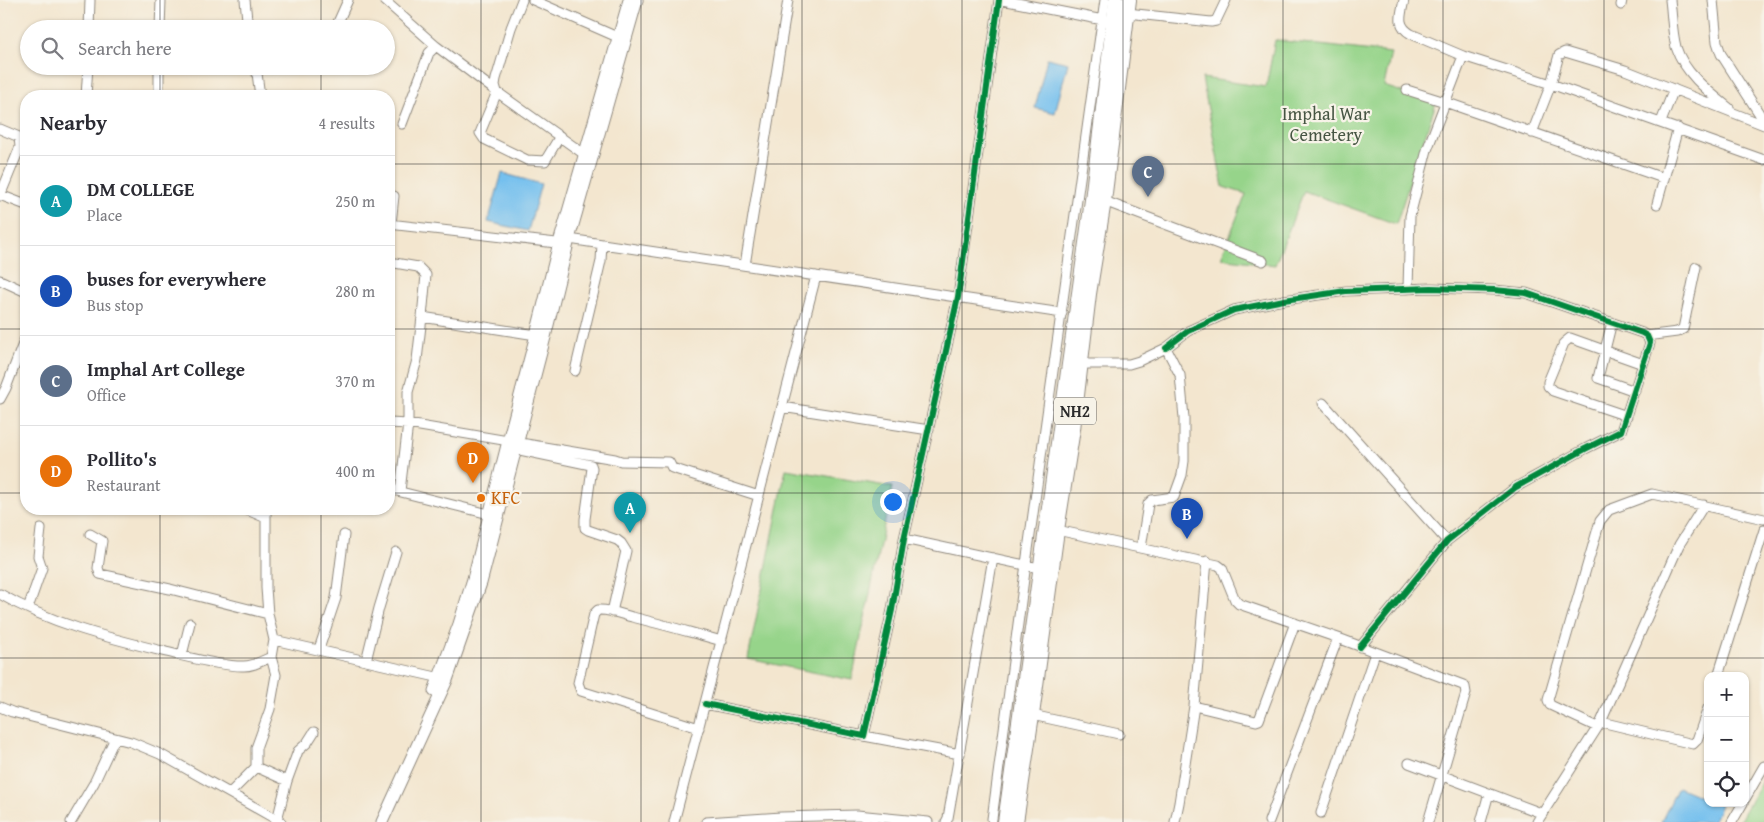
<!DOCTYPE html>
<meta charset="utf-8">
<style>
body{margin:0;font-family:"Gentium Book Plus",serif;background:#f2f2f3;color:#2b2b33}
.controls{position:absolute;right:15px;bottom:15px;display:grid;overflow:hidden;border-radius:10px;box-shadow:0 1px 4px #0004}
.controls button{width:45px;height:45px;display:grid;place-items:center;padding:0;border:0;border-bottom:1px solid #e1e1e2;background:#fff;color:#2b2b33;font:25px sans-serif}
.you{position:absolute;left:892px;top:501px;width:18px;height:18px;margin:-12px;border:4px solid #fff;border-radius:50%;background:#1a73e8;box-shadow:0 0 0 8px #1a73e833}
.badge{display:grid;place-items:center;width:32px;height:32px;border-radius:50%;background:#7c3aed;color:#fff;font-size:16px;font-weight:700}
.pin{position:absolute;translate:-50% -41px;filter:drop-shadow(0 1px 2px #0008)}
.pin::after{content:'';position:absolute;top:26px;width:18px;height:15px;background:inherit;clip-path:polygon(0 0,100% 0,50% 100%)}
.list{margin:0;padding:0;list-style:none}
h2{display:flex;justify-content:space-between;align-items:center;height:65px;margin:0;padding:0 20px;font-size:21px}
h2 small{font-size:16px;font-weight:400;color:#7c7c81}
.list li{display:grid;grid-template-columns:32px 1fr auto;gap:15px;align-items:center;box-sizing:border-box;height:90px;padding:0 20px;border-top:1px solid #e1e1e2}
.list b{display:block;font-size:19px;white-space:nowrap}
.list p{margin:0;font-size:16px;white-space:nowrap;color:#7c7c81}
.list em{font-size:16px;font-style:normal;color:#7c7c81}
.icon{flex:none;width:28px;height:28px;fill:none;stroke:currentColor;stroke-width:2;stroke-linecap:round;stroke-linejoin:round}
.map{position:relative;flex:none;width:1764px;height:822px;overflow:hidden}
.search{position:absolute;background:#fff;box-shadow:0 1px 4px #0004;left:20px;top:20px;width:375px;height:55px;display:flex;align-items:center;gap:12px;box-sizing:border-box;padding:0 18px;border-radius:28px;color:#7c7c81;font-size:19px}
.panel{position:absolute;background:#fff;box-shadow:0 1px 4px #0004;left:20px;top:90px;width:375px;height:425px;border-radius:20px}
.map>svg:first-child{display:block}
</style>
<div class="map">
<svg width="1764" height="822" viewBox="0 0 1764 822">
<rect width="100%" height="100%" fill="#f7f3e8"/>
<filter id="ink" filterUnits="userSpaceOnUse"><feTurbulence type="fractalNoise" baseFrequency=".02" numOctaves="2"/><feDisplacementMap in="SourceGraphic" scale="10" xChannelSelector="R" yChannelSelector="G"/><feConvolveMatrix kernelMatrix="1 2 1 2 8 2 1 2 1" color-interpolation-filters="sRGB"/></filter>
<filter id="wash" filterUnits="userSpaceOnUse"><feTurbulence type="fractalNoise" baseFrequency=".0096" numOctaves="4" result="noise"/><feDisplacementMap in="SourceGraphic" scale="20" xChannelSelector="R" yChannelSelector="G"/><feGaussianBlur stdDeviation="1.12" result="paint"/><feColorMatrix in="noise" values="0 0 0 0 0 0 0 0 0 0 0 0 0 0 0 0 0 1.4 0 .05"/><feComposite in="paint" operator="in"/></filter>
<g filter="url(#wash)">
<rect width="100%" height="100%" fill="#f3e6cf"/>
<path fill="#96d48a" stroke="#60805a" d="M1275,40L1391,53L1384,86L1436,103L1396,224L1304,191L1275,265L1221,258L1246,194L1223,187L1202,78L1266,87Z
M786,469L892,487L852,680L748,659Z
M1764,777V822H1739Z"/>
<path fill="#74c0ee" stroke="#50768c" d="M1047,58L1068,63L1055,113L1035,108Z
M502,173L541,184L528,231L488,222Z
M1678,787L1708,800V803H1717L1721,805L1713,822H1661Z"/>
</g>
<g filter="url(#ink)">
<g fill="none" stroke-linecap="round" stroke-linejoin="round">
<defs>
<path id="minor" d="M245,0L248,29
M384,0L436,46L497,92L584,154
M522,0L511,28L496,79L495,85L497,92L480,133L484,139L527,160L545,161L560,136
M533,0L624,40
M1002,0L1108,21
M1404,0C1401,15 1396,25 1411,34L1463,56L1551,84L1764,160
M1670,0C1672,15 1672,32 1676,47C1684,73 1709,92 1729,108
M1713,0L1717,42L1721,54L1764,121
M1621,5L1622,0
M1127,13L1211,22L1216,21L1226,0
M89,29L90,0
M160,29L161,0
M335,29L348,0
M256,66L260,96
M1407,90L1445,102L1663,178
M86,96L88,66
M159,96V66
M1661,122L1674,89
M402,124L429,53L436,46
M0,129L19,137L20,147L0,196
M1532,133L1551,84L1559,55L1565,52L1625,70L1764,125
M0,195L26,205
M1104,201L1263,261
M1657,204L1678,128
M389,224L565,244
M391,224L394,196
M569,239L1062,313
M389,262L418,267L426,275L422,317
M745,265L788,0
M0,280L26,292
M1408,289L1410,216L1427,150L1463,56
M1612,322L1598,378L1635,391
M536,335L422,317L417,360L408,392V424L615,459L621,461L669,462L672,468L759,496
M1646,336L1677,332L1683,329L1696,267
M1166,348L1188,331L1234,310L1284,300L1346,291L1431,288L1494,290L1526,293L1642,333L1647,336L1650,343L1621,431L1585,449L1516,487L1447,541L1360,647
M1076,364H1129L1139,361L1166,348L1180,375L1184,418V461L1182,475L1174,497L1152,500L1148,504L1141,548
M575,371L601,261L602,244
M0,399L6,388L26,336
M1323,403L1447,541
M782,407L929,430
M1627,416L1553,391L1548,386V382L1564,343L1570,338L1643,364
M389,423L408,424L400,491
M515,449L591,465L592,468L585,519V528L588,530L617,540L621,543L626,551L612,612
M389,489L489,514
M245,509L266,518
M266,509V588L268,614L274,640
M1057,530L1218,565L1222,568L1235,600L1239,604L1338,638L1463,685L1465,687L1466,693L1428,822
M90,534L102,541L98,568L100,574L170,589L268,614
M904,539L1039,568
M1207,561L1194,706L1256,721L1259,720L1295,623
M0,594C51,624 109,638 166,652C188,657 220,666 242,666C251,667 262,661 271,657L274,640L445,679
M28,608L42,568L38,556L41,529
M319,649L336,598L344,535
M182,655L190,623
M366,661L379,608L396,552
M1718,676L1764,530
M705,704L864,736L892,610L904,539L958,297L999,0
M0,707L12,712L131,742L160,754L281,822
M1032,715L1119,734
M1601,722L1693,744L1697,740L1708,708
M1597,727L1550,705L1548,700L1600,521L1609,510L1652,494L1764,519
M699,728L581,691L578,683L594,614L598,610C609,609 621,614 632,617C662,624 692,633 722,641
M864,736L960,754
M1409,763L1541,813
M256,767L287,781
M230,793L256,767V748L270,709L276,675L271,657
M1745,799L1764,766
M1321,813L1375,653
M992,819L1026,564L1105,0
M277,820L287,781L298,751L307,743L314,732
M1269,821L1338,638
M71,822L94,783L115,738
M674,822L816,276
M706,822L781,817L857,815L928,822
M946,822L948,818L993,558
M1175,822L1179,803L1194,706
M1481,822L1489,793
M1537,822L1601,722L1679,545L1704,505
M1732,822L1743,803"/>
<path id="major" d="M434,691L459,624L473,579L508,441L536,335L559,243L629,0
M382,822L447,680L481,583L545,337L569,239L637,0"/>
<path id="highway" d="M1005,822L1092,200L1116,0
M1016,822L1032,715L1057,530L1073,429L1089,294L1104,201L1129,0"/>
</defs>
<use href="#minor" stroke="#8f887d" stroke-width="11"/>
<use href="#major" stroke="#8f887d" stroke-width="13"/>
<use href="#highway" stroke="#8f887d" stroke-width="16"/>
<use href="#minor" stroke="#fff" stroke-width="9"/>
<use href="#major" stroke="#fff" stroke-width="11"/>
<use href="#highway" stroke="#fff" stroke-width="14"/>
<defs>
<path id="cycleway" d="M1166,348L1188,331L1234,310L1284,300L1346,291L1431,288L1494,290L1526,293L1642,333L1647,336L1650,343L1621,431L1585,449L1516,487L1447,541L1360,647
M705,704L864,736L892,610L904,539L958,297L999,0"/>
</defs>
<use href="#cycleway" stroke="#f7f3e8" stroke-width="9"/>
<use href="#cycleway" stroke="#00873e" stroke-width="6"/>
</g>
</g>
<path fill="none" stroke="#2b2b2b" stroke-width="1" stroke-opacity="0.55" d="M160,0V29M321,0V29M481,0V822M641,0V822M802,0V822M962,0V822M1123,0V822M1283,0V822M1443,0V822M1604,0V822M160,66V96M321,66V96M0,164H26M389,164H1764M0,329H26M389,329H1764M0,493H26M389,493H1764M160,509V822M321,509V822M0,658H1764"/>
<circle fill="#e8710a" stroke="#f7f3e8" stroke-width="2" cx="481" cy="498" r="5"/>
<g text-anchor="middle" stroke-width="4.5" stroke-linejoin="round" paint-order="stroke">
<rect fill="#f7f3e8" stroke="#686764" stroke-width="1" x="1054" y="397.5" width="42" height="27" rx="4"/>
<g font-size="16" font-weight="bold" fill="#2b2b2b">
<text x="1075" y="417">NH2</text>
</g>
<g font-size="18" fill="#465543" stroke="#f7f3e8">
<text x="1326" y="120">Imphal War<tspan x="1326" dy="21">Cemetery</tspan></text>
</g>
<g font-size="18" fill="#c56008" stroke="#f7f3e8" text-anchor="start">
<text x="491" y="504">KFC</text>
</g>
</g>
</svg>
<div class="controls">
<button>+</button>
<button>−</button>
<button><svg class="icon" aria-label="locate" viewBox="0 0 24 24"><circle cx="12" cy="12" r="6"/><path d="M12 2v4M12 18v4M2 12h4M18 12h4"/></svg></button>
</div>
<div class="you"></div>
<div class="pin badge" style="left:630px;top:533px;background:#0f9aa8">A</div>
<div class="pin badge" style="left:1187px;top:539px;background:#1a4fb4">B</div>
<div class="pin badge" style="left:1148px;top:197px;background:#5c6f8a">C</div>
<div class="pin badge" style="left:473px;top:483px;background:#e8710a">D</div>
<div class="search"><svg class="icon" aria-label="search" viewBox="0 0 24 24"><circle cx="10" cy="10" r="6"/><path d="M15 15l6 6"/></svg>Search here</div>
<section class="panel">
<h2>Nearby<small>4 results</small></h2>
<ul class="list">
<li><span class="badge" style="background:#0f9aa8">A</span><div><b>DM COLLEGE</b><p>Place</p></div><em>250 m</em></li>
<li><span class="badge" style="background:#1a4fb4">B</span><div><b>buses for everywhere</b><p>Bus stop</p></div><em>280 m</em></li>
<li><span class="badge" style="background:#5c6f8a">C</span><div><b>Imphal Art College</b><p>Office</p></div><em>370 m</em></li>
<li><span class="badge" style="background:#e8710a">D</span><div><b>Pollito's</b><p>Restaurant</p></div><em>400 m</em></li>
</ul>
</section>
</div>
